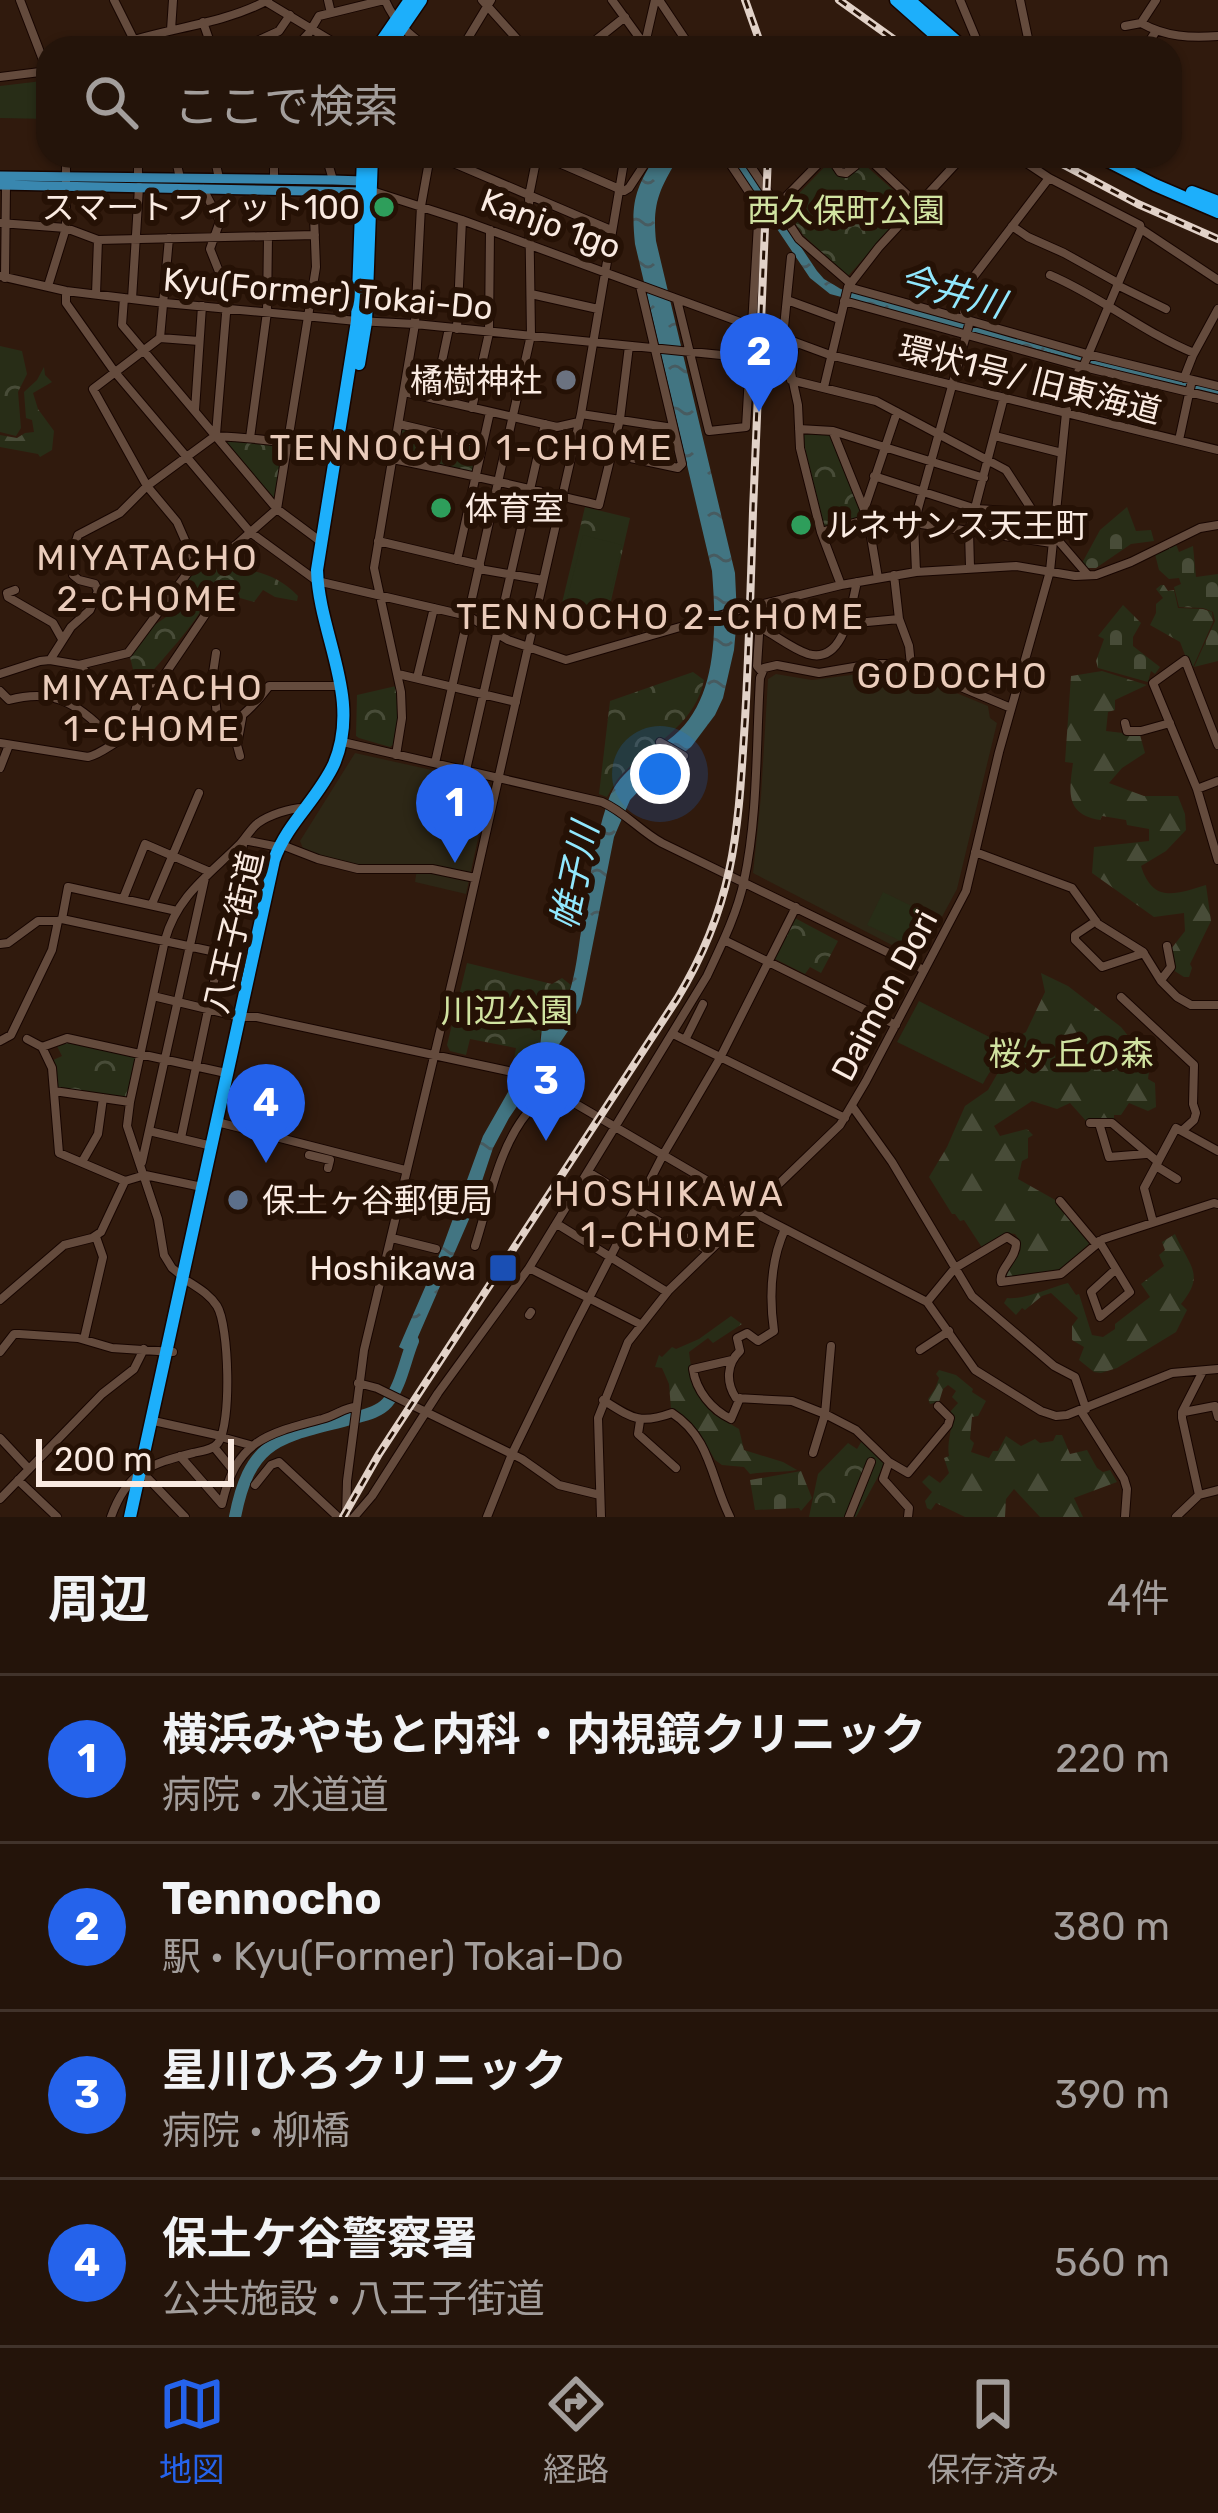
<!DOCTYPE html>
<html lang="ja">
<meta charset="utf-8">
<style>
body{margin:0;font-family:Rubik,"Noto Sans JP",sans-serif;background:#2c1d13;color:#f1f3f6}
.scale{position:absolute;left:36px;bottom:30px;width:198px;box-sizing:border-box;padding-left:12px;border:6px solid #faebe2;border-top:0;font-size:33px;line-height:42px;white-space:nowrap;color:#faebe2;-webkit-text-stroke:9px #251105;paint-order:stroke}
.you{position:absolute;left:660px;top:774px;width:42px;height:42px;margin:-30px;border:9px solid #fff;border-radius:50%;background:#1a73e8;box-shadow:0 0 0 18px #1a73e833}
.badge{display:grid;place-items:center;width:78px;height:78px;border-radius:50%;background:#2563eb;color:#fff;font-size:39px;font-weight:700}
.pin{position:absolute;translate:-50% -99px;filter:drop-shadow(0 3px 6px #0008)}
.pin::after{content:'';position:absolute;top:63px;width:42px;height:36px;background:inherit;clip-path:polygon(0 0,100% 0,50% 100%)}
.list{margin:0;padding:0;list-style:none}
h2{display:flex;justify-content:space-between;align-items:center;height:156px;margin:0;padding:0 48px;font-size:51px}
h2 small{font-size:39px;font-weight:400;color:#a39e9c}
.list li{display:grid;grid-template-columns:78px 1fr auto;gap:36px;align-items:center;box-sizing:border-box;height:168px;padding:0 48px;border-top:3px solid #41332b}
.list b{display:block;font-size:45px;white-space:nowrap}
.list p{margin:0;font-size:39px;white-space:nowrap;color:#a39e9c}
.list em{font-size:39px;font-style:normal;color:#a39e9c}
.icon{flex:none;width:66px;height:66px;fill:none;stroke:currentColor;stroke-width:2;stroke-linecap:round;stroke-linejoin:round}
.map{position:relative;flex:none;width:1218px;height:1517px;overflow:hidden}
.search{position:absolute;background:#24140a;box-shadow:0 3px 9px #0004;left:36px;right:36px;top:36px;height:132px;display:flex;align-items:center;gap:30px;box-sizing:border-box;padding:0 42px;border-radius:36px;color:#a39e9c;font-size:45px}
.sheet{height:828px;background:#24140a}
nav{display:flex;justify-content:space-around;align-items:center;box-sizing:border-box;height:168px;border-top:3px solid #41332b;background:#24140a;font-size:33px;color:#a39e9c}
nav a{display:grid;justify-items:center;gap:6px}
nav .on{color:#2563eb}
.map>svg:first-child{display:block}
</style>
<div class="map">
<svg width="1218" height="1517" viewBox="0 0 1218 1517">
<defs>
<pattern id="forest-firs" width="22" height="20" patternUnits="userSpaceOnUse" patternTransform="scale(3)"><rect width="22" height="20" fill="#282d17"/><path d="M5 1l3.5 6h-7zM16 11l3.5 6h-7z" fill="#484c38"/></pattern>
<pattern id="cemetery-stones" width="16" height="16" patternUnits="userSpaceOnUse" patternTransform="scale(3)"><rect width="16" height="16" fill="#282d17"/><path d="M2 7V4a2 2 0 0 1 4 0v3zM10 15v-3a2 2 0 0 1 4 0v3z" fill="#484c38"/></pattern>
<pattern id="park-crowns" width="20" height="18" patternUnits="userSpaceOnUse" patternTransform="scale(3)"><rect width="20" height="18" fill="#282d17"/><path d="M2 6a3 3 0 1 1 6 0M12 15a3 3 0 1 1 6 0" fill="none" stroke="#484c38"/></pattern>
<pattern id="water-ripples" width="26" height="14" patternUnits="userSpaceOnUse" patternTransform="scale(3)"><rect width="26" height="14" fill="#427582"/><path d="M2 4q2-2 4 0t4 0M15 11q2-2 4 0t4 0" fill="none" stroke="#475b60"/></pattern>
</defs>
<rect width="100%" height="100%" fill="#301a0d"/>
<path fill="#2d2716" d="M874,672L908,673L988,706L990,718L997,723L957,889L921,956L915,957L753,873L761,796L768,679L776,674L812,680Z
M355,753L486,782L489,788L466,894L415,882L417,868H377L341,863L304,851L300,841Z"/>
<path fill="url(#forest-firs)" d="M44,367L45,375L52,382L33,393L38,409L54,431L52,450L40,457L38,454L0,447V435L17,438L25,433L34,432L32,420L26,418L24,392L37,380Z
M1161,585H1164L1168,591L1174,590L1178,608L1203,609L1212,612L1213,622L1193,667L1190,668L1180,642L1150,625L1156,613V604L1163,598L1156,589Z
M1102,671L1147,685L1115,700V710L1108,712L1106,731L1140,735L1145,753L1122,768L1109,783L1144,796H1178L1185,814L1186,830L1166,851L1141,866C1153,904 1176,894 1206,885L1211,921L1190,964L1192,968L1189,977H1184L1173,970L1171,949L1185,931L1184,913L1154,917L1092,873L1094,847L1149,841V829L1127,825L1126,820L1102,816L1100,820C1065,814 1069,792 1073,763L1065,762L1071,676Z
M1041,973L1068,986L1121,1027L1150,1063L1148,1079L1155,1083L1156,1107L1148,1111L1129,1103L1121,1115H1114V1121L1087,1122L1070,1103L1057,1109L1032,1101L994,1126L1000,1136L1027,1129L1033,1135L1028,1138V1158L1022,1161L1018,1179L1057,1201L1090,1243L1059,1271L1003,1279C1009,1263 1030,1252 1015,1234L1008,1233L983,1249L964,1220L960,1221L955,1214H952L929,1177L947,1147L965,1106L988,1090L1019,1036L1026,1032L1045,992Z
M1175,1234C1189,1266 1206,1274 1181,1304L1187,1310L1176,1332L1117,1368L1101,1373L1094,1372L1079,1360L1084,1347L1072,1340V1326L1078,1318L1051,1293L1042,1296L1025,1310L1022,1308L1016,1315L1004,1303L1007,1298C1025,1300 1048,1288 1068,1283L1076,1295L1079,1294L1092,1335L1103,1337L1115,1329V1324L1150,1297L1141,1284L1164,1266L1159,1255L1165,1250L1162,1242Z
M731,1316L742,1324L713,1343L708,1338L689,1352L693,1382L711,1406L713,1414L739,1429L744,1450L783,1462L797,1470C780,1473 766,1471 750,1474L744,1467L722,1465L715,1460L698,1431L686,1418L671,1409L669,1384L662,1368L655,1367L659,1355L662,1357L672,1347L676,1349L699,1339Z
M939,1370L956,1375L973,1389L972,1392L986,1401L978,1416L972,1417L970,1439L974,1443L971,1452L989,1458L993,1451H998L1006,1436L1021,1446L1035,1439L1040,1443L1053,1441L1056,1435H1062L1070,1454L1087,1450L1097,1468L1103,1472L1110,1470L1117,1482L1074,1498L1083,1517H1040L1014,1489L1006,1499L1005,1517H965L936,1503L931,1510L927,1508L925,1501L932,1492L922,1482L929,1475L940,1483L949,1473L944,1458L949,1456C946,1441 955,1424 950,1412L958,1403L952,1397L956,1391L948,1385L943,1389L939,1402L930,1404L928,1399L935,1389L939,1378L936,1374Z"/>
<path fill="url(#cemetery-stones)" d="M1127,507L1136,531L1151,530L1154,541L1131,544L1096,568H1084L1081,565L1100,530Z
M1176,544L1179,552L1193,546L1196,577L1218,574V661L1194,667L1215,621L1213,612L1203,608L1179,607L1174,587L1181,584L1179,578L1169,579L1159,570L1155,554Z
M1123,605L1141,623L1133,637V646L1160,667L1155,674L1151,671L1148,682L1098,668L1096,661L1104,639L1098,636Z
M801,1471L812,1498L801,1511L799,1508L755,1510L750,1480Z"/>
<path fill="url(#park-crowns)" d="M835,156H855L911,206L848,276L803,235L785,208Z
M0,346L22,351L27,374L18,392L21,428L16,436L0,432Z
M404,427L479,445L475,475L397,457L401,430Z
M800,430L830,433L863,517L823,530L802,448Z
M220,438L279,444L282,447L275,501L272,500Z
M585,507L630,518L608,614L562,603Z
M236,567C261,572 280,577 298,596L297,601L275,597L263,590L254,602L233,596L208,597C195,627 163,657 142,684L136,682L130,657L153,626L188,602L180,588L194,572Z
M693,672L704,680C694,727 654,742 623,773C616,780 612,789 607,797L599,794L610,701Z
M396,686L398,717L393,745L390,747L359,738L356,736L357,695Z
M793,917L838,941L821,973L810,967L805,974L773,958Z
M467,963L552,984L562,978L571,985C565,1006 556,1020 540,1034V1047L525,1067L513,1065L516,1048L470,1039L466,1055L450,1051L447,1045Z
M66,1041L136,1055L129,1097L57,1090L51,1061L62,1056L56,1044Z
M863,1439L885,1464L856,1517H809L818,1474L848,1443L857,1449Z"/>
<path fill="#282d17" d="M42,81L48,93V119L0,118V86Z
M583,535L622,545L607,610L567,600Z
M883,892L932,916L930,920L933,922L931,935L924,945L919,943L916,948L911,946L867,925Z
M919,1001L1007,1046C1000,1060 991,1068 983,1084L897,1042Z"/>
<path fill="url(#water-ripples)" d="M656,156H679C660,189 652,202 656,241L735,573L737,617L734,650L723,698L715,715L691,747L649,780L630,800L614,837L581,1004L568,1031L509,1118L493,1148L470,1217L411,1353L399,1347L443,1246L483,1136L512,1085L540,1047L542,1028C553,1022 561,1014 566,1002C574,982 577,959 580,938C588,893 593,845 608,801C619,767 655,754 679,731C719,692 716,622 712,571L635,244C631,204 634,190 656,156Z
M728,156H740L817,271L824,279L841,289L1095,359L1218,390V397L830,294L810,278Z"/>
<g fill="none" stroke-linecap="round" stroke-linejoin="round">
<path stroke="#427582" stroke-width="12" d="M235,1517C251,1435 282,1438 354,1418C365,1415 379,1412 387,1403C401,1387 405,1360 413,1341"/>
<defs>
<path id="minor" d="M20,0L48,73
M114,0L138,48
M328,0L331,13
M385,0C395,23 408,34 428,48
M482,0L525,48
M612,0L641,40L656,48
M659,0L691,48
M960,0L980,48
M1020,0L1030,48
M1156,0L1141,23C1166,37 1190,38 1218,36
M265,1L343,48
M203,22L212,48
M1125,26L1141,23
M171,30L173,0
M110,48C161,28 220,26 268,0
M242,48L279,31L290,15
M295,48L309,33L319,16L384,0
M436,48L463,46
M462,48L491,0
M586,48L625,17
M644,48L655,0
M1145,48L1156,31
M0,77L48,71
M175,156L180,178
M214,156L219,178
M326,156L333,180
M437,156L611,230
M543,156L624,191L629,188L650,156
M744,156L799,239L851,284
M838,156L836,166L840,172L846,173L855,166L853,156
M866,156L918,205
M1016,156L1049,178L1140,225L1141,229L1218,280
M138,177V156
M274,178V156
M1049,178L962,292L960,300L967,320L1087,354L1218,386
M203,189L220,221L210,249L224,284L227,302L216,434
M372,191L462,220L830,355L1218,450
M777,206L826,156
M0,223L66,228L98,240L315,235
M1012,226L1028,237L1064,253L1118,283
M169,238L160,338L93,389L147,486L177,522L195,563
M1050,275C1100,296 1144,333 1194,353
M0,276L66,291L165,303L357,321L415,324L751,358
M5,278L6,186
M1117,285L1166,309
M48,286L66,228V156
M848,287L967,320
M66,291V303L114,371L250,532L317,581L468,616L508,640L566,660L739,610L841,585L916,572L1016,566L1075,576L1096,575L1131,562L1200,528L1218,525
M96,294L98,240
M531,294L598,309
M124,298L122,325L277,509L320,541
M132,299L139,187
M677,300L709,431L746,427L759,207L725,156
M787,300L839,319
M844,301L1080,366L1218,399
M457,329L462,220
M783,337L791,257
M160,338L199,341
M795,342L791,373L798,405L800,448L821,532L841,585
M1083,367L1141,229
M1184,378L1193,355L1218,309
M791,380L876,401L1006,470L1032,510L1087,574
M824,387L848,287L879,247L963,156
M404,392L557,427L579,422
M434,399L449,328
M472,408L489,333L490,230
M195,410L202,306
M581,414L673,428
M399,424L483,444
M799,429L833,431L984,478
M833,432L868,519L878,578
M995,436L1062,453
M250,438L267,312L268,236
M1179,440L1192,380
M612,454L678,468L682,464L640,286
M874,476L976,509L1028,512L1032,510
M865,507L897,412
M821,532L868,519L914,523L1052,543
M378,541L480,565
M457,560L490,412
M970,567L969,531L1004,397
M479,569L543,580
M916,572L914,523L970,321
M894,575L899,619L909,646L911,665
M15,590L7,593L8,597L53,623L62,639
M761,604L757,666L762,672
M846,624L899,619
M759,630H765C779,638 793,649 808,654C845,665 851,605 857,582
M216,653L213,673L218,728
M50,660L71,627L90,610L98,591L95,584L79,580L73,575L74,547L78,535L120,513L147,486L215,436C345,443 472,476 599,505L620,419L629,346
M79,666L101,685
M0,674L40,661L50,660L79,665L128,653L195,563L220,555L236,545L277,509L316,267L313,191
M398,674L516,702
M417,678L434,608
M0,691L9,700C60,686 82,709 116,742
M1125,723L1127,731H1141L1170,723
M129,736L136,708L147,684L159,683L205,615
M660,742L684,756
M0,743L88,757C104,753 115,740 131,735C143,732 157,734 170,734C220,735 240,725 269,686H341
M347,743L602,802C625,812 640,831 662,843L924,970
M1218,745L1185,660L1153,683L1197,789L1218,860
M396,755L402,718L401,692L374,568L415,324L421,206L430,156
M240,756L237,745L242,718
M435,763L531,335L529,196L537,156
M0,768L9,745
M466,770L545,424
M1197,789L1218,781
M287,847L318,859L358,869H432L475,878
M975,852L1072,888L1098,924L1143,952L1161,981L1177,997L1191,1005H1218
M123,899L145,844L210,872
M152,904L199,793
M62,919L253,960
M1096,921L1075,935V940L1102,967L1144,953
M724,940L896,1025
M0,944L8,943L38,921H58
M1161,980L1171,967L1167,946
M153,996L240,1017H257L508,1071L540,1083L735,1197L762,1217L927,1302L975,1370L1041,1411L1056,1416L1067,1415L1172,1373L1218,1369
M1121,997L1194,1065L1193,1104L1196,1113L1194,1120L1183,1130
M673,1034L845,1118
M27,1039L42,1047L52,1068L59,1153L125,1181L145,1175L202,1187
M685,1040L703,1004
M0,1041L11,1035L52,950L58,921L62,919L68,887L177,911
M42,1047L67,1038L226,1073
M54,1091L130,1102
M852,1106L892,1162L972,1296L1054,1366L1075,1377L1086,1409
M217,1122L405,1170
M1090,1123H1112L1158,1162
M1099,1123L1109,1157L1146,1154
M149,1131L212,1146
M181,1138L244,840L279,847
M309,1155L330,1160L328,1168
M82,1162L98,1134L103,1098
M142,1162L205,878
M1156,1166L1177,1179
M588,1172L639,1203
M1060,1201L1096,1244
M636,1208L709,1251
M1153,1222L1144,1188L1176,1128L1218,1151
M557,1224L667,1292
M785,1229C770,1262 769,1296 774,1331L758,1341L747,1333L737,1338L740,1351C726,1364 726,1383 736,1398L792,1401L825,1414L856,1430L889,1462L908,1473L948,1425L950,1418L938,1406
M396,1239L436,1249
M1099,1241L1130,1292L1100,1317L1091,1292L1116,1269
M475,1246C489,1203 498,1148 528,1112C533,1105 543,1100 551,1095
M529,1268L640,1324
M182,1276L172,1268L164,1255L158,1219L127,1126L130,1102L165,940C177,896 209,875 240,844C246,838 251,828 258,823C269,815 290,808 303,808
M0,1300L64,1245L92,1238L101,1232L125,1181
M927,1302L955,1268L1007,1237L1016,1243C1017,1258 998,1269 1001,1282L1061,1274L1103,1239L1214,1203L1218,1204
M529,1315L531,1312
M84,1339L103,1257L96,1237
M920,1350L949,1331
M0,1352L14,1334H19L78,1338L112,1348L173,1352
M732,1360L693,1369C696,1391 712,1410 731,1419L740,1398
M358,1383L377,1388L522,1459L559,1485L600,1495
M603,1400C632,1418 639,1425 672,1413C711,1438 711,1480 730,1517
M1081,1411L1124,1479L1127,1489L1125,1517
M1184,1412L1215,1406L1218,1417
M640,1421L638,1434L676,1468
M158,1422L221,1436
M221,1437L250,1445
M0,1438L29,1469
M214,1447L232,1469
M813,1453L825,1414L831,1346
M180,1456L221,1503
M889,1462L883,1479L909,1508L908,1517
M140,1470L185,1517
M18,1480L57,1517
M255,1485L271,1465L279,1462L338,1517
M1199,1495L1218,1490
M0,1499L102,1394L134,1369L144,1349
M222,1504C236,1441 265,1434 322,1419C337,1415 345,1407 356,1407
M111,1517C127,1472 149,1464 193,1453C201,1451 213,1450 218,1443C232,1424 229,1325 217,1306C210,1295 200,1289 189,1282
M346,1517L347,1481L364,1350L459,952L581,414L625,156
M354,1517L372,1496L438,1393L529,1268L707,976C721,946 737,914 744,881C758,816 756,744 760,678L764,668L777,665L819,673L872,664H906L1011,708
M487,1517L512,1454L572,1331L663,1155L720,1058L796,907
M601,1517L598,1418L628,1342L669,1290L840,1125L866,1081L966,891L999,752L1050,571L1066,413L1080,366
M849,1517L871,1462
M1176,1517L1199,1495L1182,1418V1412L1203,1371"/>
<path id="major" d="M0,176L333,180L363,181L365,184
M0,185L363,192"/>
<path id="highway" d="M896,0L950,48
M909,0L964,48
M377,48L410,0
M388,48L421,0
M1098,156L1155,185L1218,212
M1192,192L1218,202
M359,364L366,322L372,156
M130,1517L274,860C287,823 318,799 334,764C362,697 319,636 317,570L357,321L363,156"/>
</defs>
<use href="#minor" stroke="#170500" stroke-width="10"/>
<use href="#major" stroke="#170500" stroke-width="12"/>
<use href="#highway" stroke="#170500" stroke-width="15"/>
<use href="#minor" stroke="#644b3d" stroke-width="8"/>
<use href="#major" stroke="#3987af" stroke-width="9"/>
<use href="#highway" stroke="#1daffb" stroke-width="12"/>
<defs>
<path id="rail" d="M745,0L762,48
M839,0L906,48
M1047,156L1138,204L1218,239
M343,1517L379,1454L677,999C736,902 738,829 745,720C749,650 751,580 753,511C757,392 763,274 768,156"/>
</defs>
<use href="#rail" stroke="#e2d2c8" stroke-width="8"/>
<use href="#rail" stroke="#251105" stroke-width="3" stroke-dasharray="9" stroke-linecap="butt"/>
</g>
<g fill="#2e9e5b" stroke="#251105" stroke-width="4.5">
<circle cx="384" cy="207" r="12"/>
<circle cx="441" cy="508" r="12"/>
<circle cx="801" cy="525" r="12"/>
</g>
<circle fill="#6b7280" stroke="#251105" stroke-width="4.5" cx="566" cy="380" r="12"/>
<circle fill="#5c6f8a" stroke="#251105" stroke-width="4.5" cx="238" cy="1200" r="12"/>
<rect fill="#1a4fb4" stroke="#251105" stroke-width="4.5" x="488" y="1253" width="30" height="30" rx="6"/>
<g text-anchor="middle" stroke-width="12" stroke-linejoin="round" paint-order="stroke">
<g font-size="33" fill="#faebe2" stroke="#251105" text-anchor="end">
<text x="360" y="219">スマートフィット100</text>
<text x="542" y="392">橘樹神社</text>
<text x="465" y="520" text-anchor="start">体育室</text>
<text x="825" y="537" text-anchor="start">ルネサンス天王町</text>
<text x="262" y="1212" text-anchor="start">保土ヶ谷郵便局</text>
<text x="476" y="1280">Hoshikawa</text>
</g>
<g font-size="33" fill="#d1e3a1" stroke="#251105">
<text x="846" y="222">西久保町公園</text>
<text x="507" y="1022">川辺公園</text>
<text x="1071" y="1065">桜ヶ丘の森</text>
</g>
<g font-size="33" fill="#faebe2" stroke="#251105">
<text transform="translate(551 223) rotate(20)" y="12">Kanjo 1go</text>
<text transform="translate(328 293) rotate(5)" y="12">Kyu(Former) Tokai-Do</text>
<text transform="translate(1030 379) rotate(14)" y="12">環状1号/ 旧東海道</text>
<text transform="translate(233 932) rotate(-77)" y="12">八王子街道</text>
<text transform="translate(884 995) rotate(-62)" y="12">Daimon Dori</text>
</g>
<g font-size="36" font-style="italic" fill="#91e8fe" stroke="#251105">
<text transform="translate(952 291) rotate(15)" y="13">今井川</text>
<text transform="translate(574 876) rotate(-78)" y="13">帷子川</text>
</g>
<g font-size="36" letter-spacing="3" fill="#eaccbb" stroke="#251105">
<text x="472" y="460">TENNOCHO 1-CHOME</text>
<text x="148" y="570">MIYATACHO<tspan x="148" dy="41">2-CHOME</tspan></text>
<text x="661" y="629">TENNOCHO 2-CHOME</text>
<text x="953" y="688">GODOCHO</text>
<text x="153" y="700">MIYATACHO<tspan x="153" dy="41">1-CHOME</tspan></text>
<text x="670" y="1206">HOSHIKAWA<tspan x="670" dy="41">1-CHOME</tspan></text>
</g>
</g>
</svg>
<div class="scale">200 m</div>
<div class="you"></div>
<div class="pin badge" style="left:455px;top:863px">1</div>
<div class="pin badge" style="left:759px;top:412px">2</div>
<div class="pin badge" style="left:546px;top:1141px">3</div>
<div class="pin badge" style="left:266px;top:1163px">4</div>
<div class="search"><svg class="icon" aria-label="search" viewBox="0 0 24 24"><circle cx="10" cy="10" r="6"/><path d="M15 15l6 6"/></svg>ここで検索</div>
</div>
<section class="sheet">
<h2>周辺<small>4件</small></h2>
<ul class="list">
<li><span class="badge">1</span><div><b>横浜みやもと内科・内視鏡クリニック</b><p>病院 · 水道道</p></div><em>220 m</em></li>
<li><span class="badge">2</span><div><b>Tennocho</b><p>駅 · Kyu(Former) Tokai-Do</p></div><em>380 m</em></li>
<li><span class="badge">3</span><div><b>星川ひろクリニック</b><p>病院 · 柳橋</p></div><em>390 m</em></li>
<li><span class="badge">4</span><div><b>保土ケ谷警察署</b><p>公共施設 · 八王子街道</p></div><em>560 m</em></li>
</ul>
</section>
<nav>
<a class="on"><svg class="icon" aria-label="map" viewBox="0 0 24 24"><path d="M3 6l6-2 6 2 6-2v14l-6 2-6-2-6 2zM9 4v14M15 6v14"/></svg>地図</a>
<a><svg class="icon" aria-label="directions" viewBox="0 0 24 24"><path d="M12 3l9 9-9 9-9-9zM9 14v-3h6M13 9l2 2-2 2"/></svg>経路</a>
<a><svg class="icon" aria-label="saved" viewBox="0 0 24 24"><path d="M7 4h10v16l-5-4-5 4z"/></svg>保存済み</a>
</nav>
